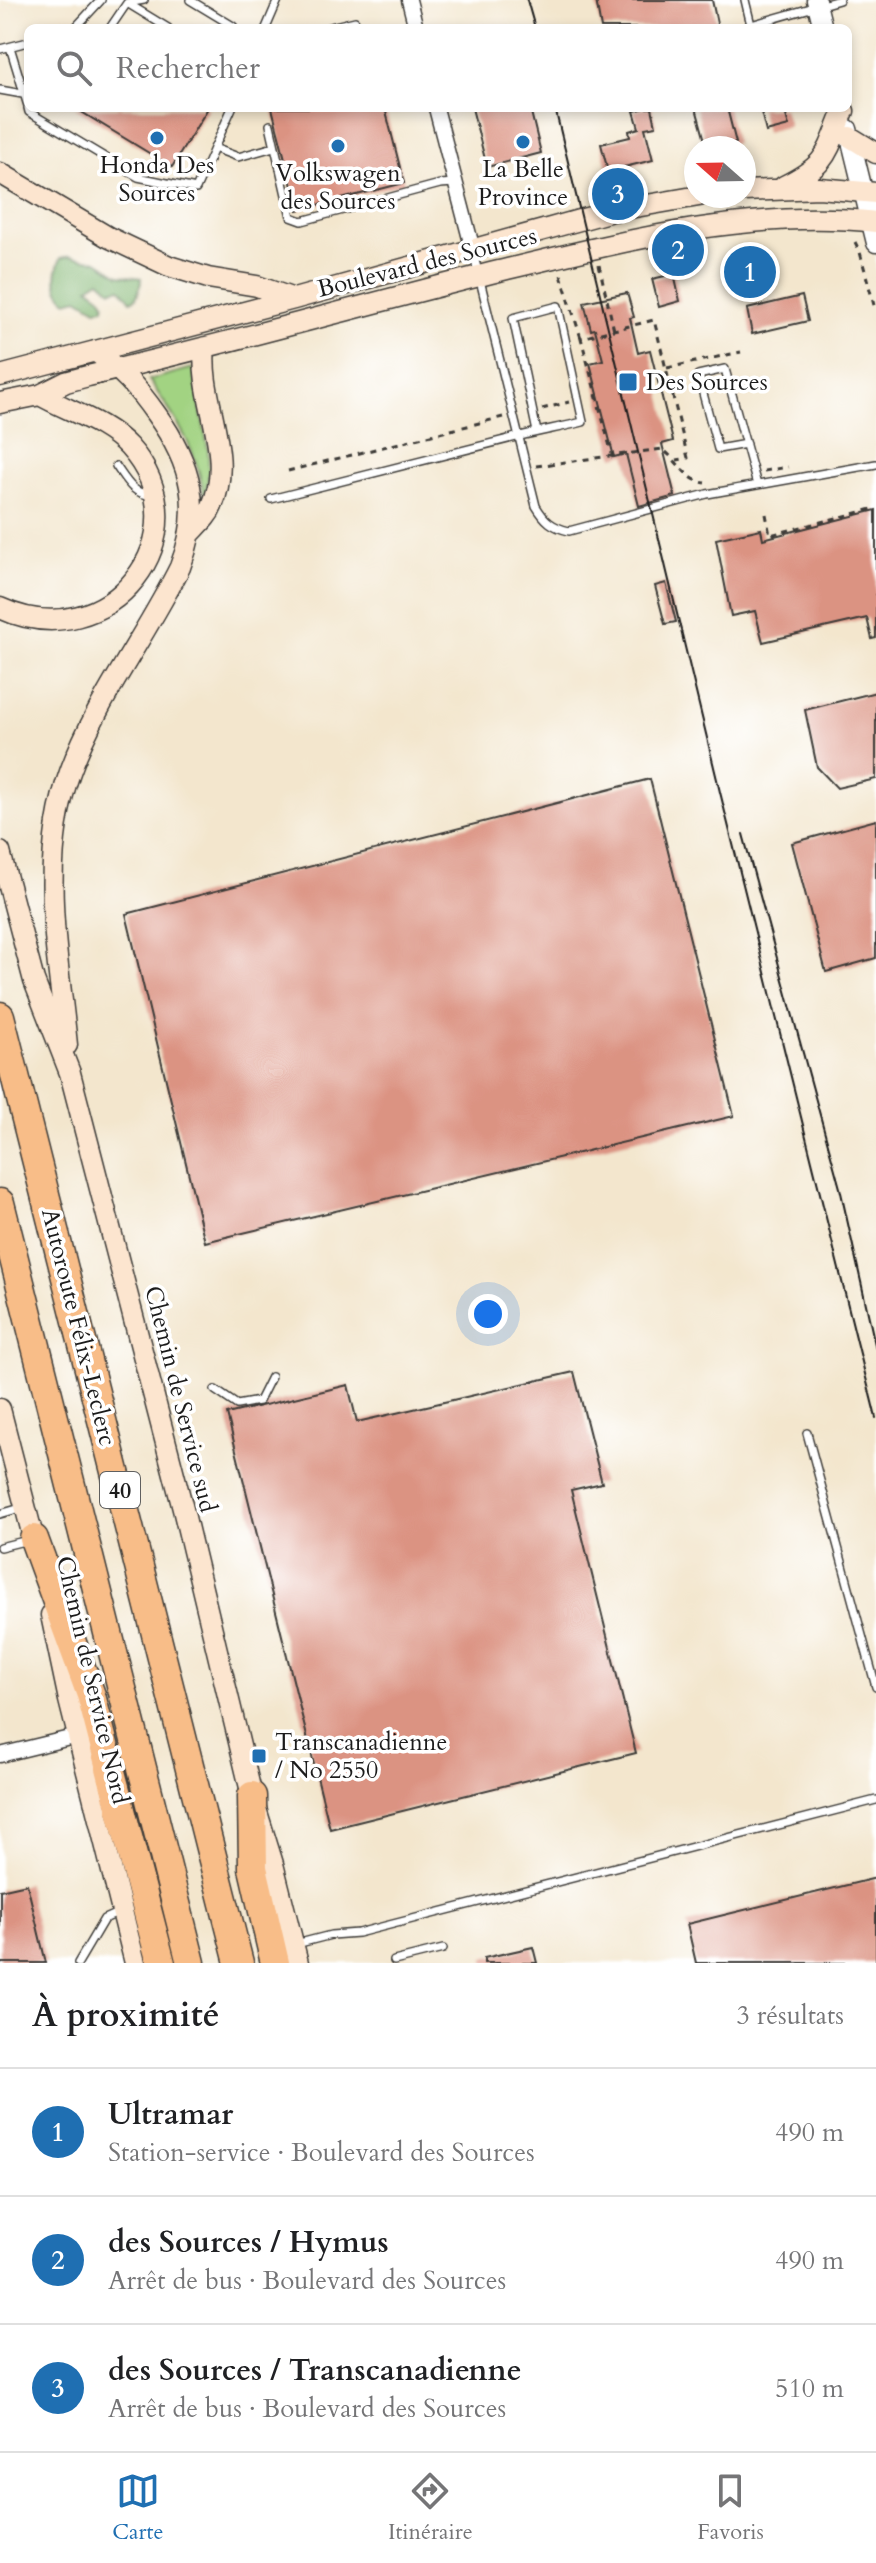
<!DOCTYPE html>
<html lang="fr">
<meta charset="utf-8">
<style>
body{margin:0;font-family:Cardo,serif;background:#f6f6f6;color:#202124}
.compass{position:absolute;left:684px;top:136px;width:72px;height:72px;border-radius:50%;background:#fff;box-shadow:0 4px 12px #0003;rotate:290deg}
.you{position:absolute;left:488px;top:1314px;width:28px;height:28px;margin:-20px;border:6px solid #fff;border-radius:50%;background:#1a73e8;box-shadow:0 0 0 12px #1a73e833}
.badge{display:grid;place-items:center;width:52px;height:52px;border-radius:50%;background:#1f6fb2;color:#fff;font-size:26px;font-weight:700}
.pin{position:absolute;translate:-50% -50%;border:4px solid #fff;box-shadow:0 2px 8px #0006}
.list{margin:0;padding:0;list-style:none}
h2{display:flex;justify-content:space-between;align-items:center;height:104px;margin:0;padding:0 32px;font-size:34px}
h2 small{font-size:26px;font-weight:400;color:#757577}
.list li{display:grid;grid-template-columns:52px 1fr auto;gap:24px;align-items:center;box-sizing:border-box;height:128px;padding:0 32px;border-top:2px solid #e0e0e0}
.list b{display:block;font-size:30px;white-space:nowrap}
.list p{margin:0;font-size:26px;white-space:nowrap;color:#757577}
.list em{font-size:26px;font-style:normal;color:#757577}
.icon{flex:none;width:44px;height:44px;fill:none;stroke:currentColor;stroke-width:2;stroke-linecap:round;stroke-linejoin:round}
.map{position:relative;flex:none;width:876px;height:1963px;overflow:hidden}
.search{position:absolute;background:#fff;box-shadow:0 4px 12px #0003;left:24px;right:24px;top:24px;height:88px;display:flex;align-items:center;gap:20px;box-sizing:border-box;padding:0 28px;border-radius:12px;color:#757577;font-size:30px}
.sheet{height:488px;background:#fff}
nav{display:flex;justify-content:space-around;align-items:center;box-sizing:border-box;height:112px;border-top:2px solid #e0e0e0;background:#fff;font-size:22px;color:#757577}
nav a{display:grid;justify-items:center;gap:4px}
nav .on{color:#1f6fb2}
.map>svg:first-child{display:block}
</style>
<div class="map">
<svg width="876" height="1963" viewBox="0 0 876 1963">
<rect width="100%" height="100%" fill="#fff"/>
<filter id="ink" filterUnits="userSpaceOnUse"><feTurbulence type="fractalNoise" baseFrequency=".0125" numOctaves="2"/><feDisplacementMap in="SourceGraphic" scale="16" xChannelSelector="R" yChannelSelector="G"/><feConvolveMatrix kernelMatrix="1 2 1 2 8 2 1 2 1" color-interpolation-filters="sRGB"/></filter>
<filter id="wash" filterUnits="userSpaceOnUse"><feTurbulence type="fractalNoise" baseFrequency=".006" numOctaves="4" result="noise"/><feDisplacementMap in="SourceGraphic" scale="32" xChannelSelector="R" yChannelSelector="G"/><feGaussianBlur stdDeviation="1.8" result="paint"/><feColorMatrix in="noise" values="0 0 0 0 0 0 0 0 0 0 0 0 0 0 0 0 0 1.4 0 .05"/><feComposite in="paint" operator="in"/></filter>
<g filter="url(#wash)">
<rect width="100%" height="100%" fill="#f3e6cd"/>
<path fill="#a2d382" stroke="#5f784f" stroke-width="2" d="M193,368L208,449L209,471L205,501C198,450 178,422 149,380Z"/>
<path fill="#81b570" stroke="#4e6846" stroke-width="2" d="M70,256L97,261L119,275L141,278L142,283L136,298L131,301L121,288L111,290L100,280L89,287C96,295 107,295 104,308L96,309L78,298L67,301C53,289 54,274 61,258Z"/>
<g id="blocks">
<path fill="#db9382" d="M596,0H712L718,28H601Z
M75,108H208L172,167Z
M272,108H385L404,183L298,210Z
M472,108H530L541,153L487,167Z
M645,108H652L656,126L645,128L653,160L608,171L601,144L630,137L629,131L639,128L634,111Z
M696,108H727L736,143L707,148Z
M760,108H784L789,126L766,132Z
M674,274L680,301L659,307L652,279Z
M627,293L634,317L630,318L638,353L650,350L673,441L662,444L675,496L639,506L626,454L614,457L590,363L603,360L595,329L591,330L584,302Z
M802,296L808,321L752,334L747,309Z
M876,510V638L872,639L867,618L763,642L755,611L731,616L716,539L761,529L763,539Z
M666,583L676,622L665,624L655,586Z
M876,692V779L837,788L817,767L805,710Z
M650,779L734,1116L205,1242L126,914Z
M876,820V958L826,972L792,843Z
M574,1372L602,1483L571,1490L636,1753L330,1829L227,1414L348,1385L357,1422Z
M876,1878V1963H696L687,1924Z
M27,1884L46,1963H0V1890Z
M533,1947L537,1963H484V1958Z"/>
</g>
</g>
<g filter="url(#ink)">
<use href="#blocks" fill-opacity="0" stroke="#3c3a37" stroke-width="2"/>
<g fill="none" stroke-linecap="round" stroke-linejoin="round">
<defs>
<path id="service" d="M190,0L233,26L232,28
M745,0L751,25L839,0
M127,3L168,28
M75,28L101,0
M110,28L127,3L144,0
M266,28L278,0
M326,28L355,21L357,28
M10,47L28,106
M0,49L28,42
M0,90L28,95
M28,108L29,112L138,177L196,189L232,108
M270,125L291,217L302,221L440,184L455,183
M214,148L238,157L274,147
M473,252L536,506C545,521 552,527 569,531L707,494L876,464
M746,444L718,449L698,375L725,369L757,485
M116,466C126,480 133,495 152,495
M271,499L520,436C541,431 562,427 583,422L558,306L513,318L537,432
M215,1390L237,1405L259,1401L271,1377
M807,1433L876,1687
M0,1514L24,1507
M0,1547L28,1540
M296,1944L331,1935L358,1933L876,1800
M394,1961L443,1949
M78,1963L104,1919L120,1912"/>
<path id="minor" d="M409,0L416,28
M436,108L473,250
M0,1755L78,1736"/>
<path id="tertiary" d="M816,0L823,28
M848,129L876,243"/>
<path id="secondary" d="M850,137L876,153
M0,173L108,237L169,266L208,278L257,286L294,299
M784,186C828,164 826,155 844,111
M744,191L819,188L876,193
M0,376L294,299L612,211L699,196
M0,403L40,395L66,382L88,376C226,344 362,305 499,271C619,242 752,208 876,222
M189,535C197,526 208,517 212,506C235,454 199,400 205,347
M0,608C110,659 207,533 129,447C106,422 70,412 40,395
M0,852L34,981L70,1073L183,1509L252,1796L273,1864L298,1963
M67,1045C58,955 38,860 70,772C95,702 147,634 180,567C203,508 192,464 156,414C137,387 122,371 95,351
M0,1409L37,1552
M51,1615L69,1700L135,1963"/>
<path id="motorway" d="M0,1016L239,1963
M0,1203L191,1963
M34,1539L91,1695L161,1963
M252,1796L253,1868L275,1963"/>
</defs>
<use href="#service" stroke="#3c3a37" stroke-width="10"/>
<use href="#minor" stroke="#3c3a37" stroke-width="17"/>
<use href="#tertiary" stroke="#3c3a37" stroke-width="21"/>
<use href="#secondary" stroke="#3c3a37" stroke-width="23"/>
<use href="#motorway" stroke="#3c3a37" stroke-width="31"/>
<path stroke="#3c3a37" stroke-width="3" stroke-dasharray="6 6" stroke-linecap="butt" d="M855,242L860,252L875,309
M599,265L614,330
M561,275L581,338
M667,368L741,352
M542,409L569,402
M613,458L581,338L654,320L688,458L677,460
M536,466L662,449C679,461 685,480 705,483
M288,471L503,417
M764,471L788,467
M766,514L770,535L876,508"/>
<use href="#service" stroke="#fff" stroke-width="7"/>
<use href="#minor" stroke="#fff" stroke-width="14"/>
<use href="#tertiary" stroke="#fff" stroke-width="18"/>
<use href="#secondary" stroke="#fce5cf" stroke-width="20"/>
<use href="#motorway" stroke="#f8bd88" stroke-width="28"/>
<path stroke="#1c1c1c" stroke-width="2" d="M527,0L535,28
M555,108L720,792L876,1418
M743,834L840,1188L876,1349"/>
</g>
</g>
<g fill="#1f6fb2" stroke="#fff" stroke-width="3">
<circle cx="157" cy="138" r="8"/>
<circle cx="523" cy="142" r="8"/>
<circle cx="338" cy="146" r="8"/>
<rect x="618" y="372" width="20" height="20" rx="4"/>
<rect x="251" y="1748" width="16" height="16" rx="4"/>
</g>
<g text-anchor="middle" stroke-width="7" stroke-linejoin="round" paint-order="stroke">
<rect fill="#fff" stroke="#606060" stroke-width="2" x="100" y="1472" width="40" height="36" rx="6"/>
<g font-size="22" font-weight="bold" fill="#1c1c1c">
<text x="120" y="1498">40</text>
</g>
<g font-size="24" fill="#1c1c1c" stroke="#fff">
<text x="157" y="173">Honda Des<tspan x="157" dy="28">Sources</tspan></text>
<text x="523" y="177">La Belle<tspan x="523" dy="28">Province</tspan></text>
<text x="338" y="181">Volkswagen<tspan x="338" dy="28">des Sources</tspan></text>
<text x="646" y="390" text-anchor="start">Des Sources</text>
<text x="275" y="1750" text-anchor="start">Transcanadienne<tspan x="275" dy="28">/ No 2550</tspan></text>
</g>
<g font-size="24" fill="#1c1c1c" stroke="#fff">
<text transform="translate(427 262) rotate(-14)" y="8">Boulevard des Sources</text>
<text transform="translate(79 1327) rotate(76)" y="8">Autoroute Félix-Leclerc</text>
<text transform="translate(181 1399) rotate(76)" y="8">Chemin de Service sud</text>
<text transform="translate(93 1680) rotate(77)" y="8">Chemin de Service Nord</text>
</g>
</g>
</svg>
<svg class="compass" viewBox="-18 -18 36 36"><path d="M0-13l5 13h-10z" fill="#e53935"/><path d="M0 13l5-13h-10z" fill="#757577"/></svg>
<div class="you"></div>
<div class="pin badge" style="left:750px;top:272px">1</div>
<div class="pin badge" style="left:678px;top:250px">2</div>
<div class="pin badge" style="left:618px;top:194px">3</div>
<div class="search"><svg class="icon" aria-label="search" viewBox="0 0 24 24"><circle cx="10" cy="10" r="6"/><path d="M15 15l6 6"/></svg>Rechercher</div>
</div>
<section class="sheet">
<h2>À proximité<small>3 résultats</small></h2>
<ul class="list">
<li><span class="badge">1</span><div><b>Ultramar</b><p>Station-service · Boulevard des Sources</p></div><em>490 m</em></li>
<li><span class="badge">2</span><div><b>des Sources / Hymus</b><p>Arrêt de bus · Boulevard des Sources</p></div><em>490 m</em></li>
<li><span class="badge">3</span><div><b>des Sources / Transcanadienne</b><p>Arrêt de bus · Boulevard des Sources</p></div><em>510 m</em></li>
</ul>
</section>
<nav>
<a class="on"><svg class="icon" aria-label="map" viewBox="0 0 24 24"><path d="M3 6l6-2 6 2 6-2v14l-6 2-6-2-6 2zM9 4v14M15 6v14"/></svg>Carte</a>
<a><svg class="icon" aria-label="directions" viewBox="0 0 24 24"><path d="M12 3l9 9-9 9-9-9zM9 14v-3h6M13 9l2 2-2 2"/></svg>Itinéraire</a>
<a><svg class="icon" aria-label="saved" viewBox="0 0 24 24"><path d="M7 4h10v16l-5-4-5 4z"/></svg>Favoris</a>
</nav>
